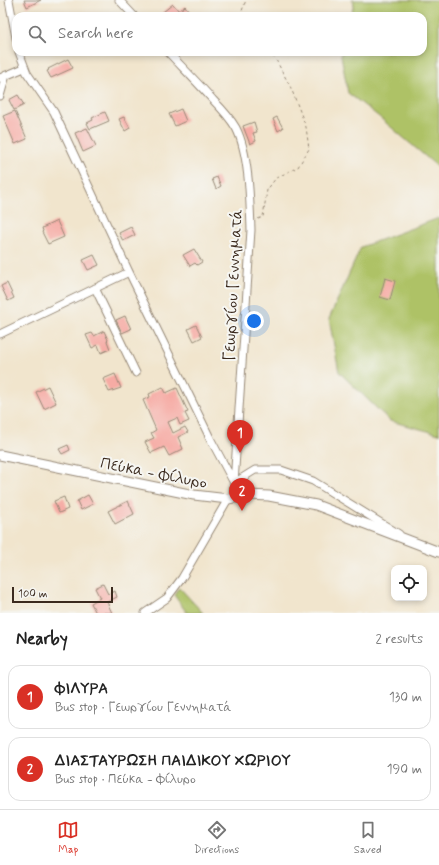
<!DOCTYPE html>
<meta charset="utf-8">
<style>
body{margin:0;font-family:Mynerve,sans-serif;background:#f6f6f6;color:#222}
.controls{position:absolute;right:12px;bottom:12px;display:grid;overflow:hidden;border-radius:8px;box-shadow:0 2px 6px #0003}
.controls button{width:36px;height:36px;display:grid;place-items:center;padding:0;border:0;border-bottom:1px solid #e0e0e0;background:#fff;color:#222;font:20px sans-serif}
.scale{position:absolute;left:12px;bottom:10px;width:101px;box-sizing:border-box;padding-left:4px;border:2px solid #3b2a1e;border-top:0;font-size:11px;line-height:14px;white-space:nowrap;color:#3b2a1e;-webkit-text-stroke:3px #f6f6f2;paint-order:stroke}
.you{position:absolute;left:254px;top:321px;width:14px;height:14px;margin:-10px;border:3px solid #fff;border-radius:50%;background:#1a73e8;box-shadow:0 0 0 6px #1a73e833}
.badge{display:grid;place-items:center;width:26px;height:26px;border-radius:50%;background:#d93025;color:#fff;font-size:13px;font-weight:700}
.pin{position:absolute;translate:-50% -33px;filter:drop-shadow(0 1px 2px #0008)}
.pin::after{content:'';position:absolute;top:21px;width:14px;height:12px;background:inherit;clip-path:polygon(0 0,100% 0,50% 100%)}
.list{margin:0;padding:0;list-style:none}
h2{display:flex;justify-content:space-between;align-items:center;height:52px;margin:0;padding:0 16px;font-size:17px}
h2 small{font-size:13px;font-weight:400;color:#767676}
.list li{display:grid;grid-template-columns:26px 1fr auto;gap:12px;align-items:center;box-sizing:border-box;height:64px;margin:0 8px 8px;padding:0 8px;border:1px solid #e0e0e0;border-radius:12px}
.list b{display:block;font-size:15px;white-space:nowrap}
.list p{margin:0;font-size:13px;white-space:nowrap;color:#767676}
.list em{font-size:13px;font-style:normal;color:#767676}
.icon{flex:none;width:22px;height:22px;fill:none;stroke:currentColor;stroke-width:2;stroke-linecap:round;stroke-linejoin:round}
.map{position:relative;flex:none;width:439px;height:613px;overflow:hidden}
.search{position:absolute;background:#fff;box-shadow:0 2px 6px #0003;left:12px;right:12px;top:12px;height:44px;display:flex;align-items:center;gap:10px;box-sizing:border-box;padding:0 14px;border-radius:12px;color:#767676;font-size:15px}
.sheet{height:196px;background:#fff}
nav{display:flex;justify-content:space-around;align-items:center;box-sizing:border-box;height:56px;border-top:1px solid #e0e0e0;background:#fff;font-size:11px;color:#767676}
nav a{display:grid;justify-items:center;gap:2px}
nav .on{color:#d93025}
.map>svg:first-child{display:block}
</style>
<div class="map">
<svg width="439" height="613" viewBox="0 0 439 613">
<rect width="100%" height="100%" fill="#f6f6f2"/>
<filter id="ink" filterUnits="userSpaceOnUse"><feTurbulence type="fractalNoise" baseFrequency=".025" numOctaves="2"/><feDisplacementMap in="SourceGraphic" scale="8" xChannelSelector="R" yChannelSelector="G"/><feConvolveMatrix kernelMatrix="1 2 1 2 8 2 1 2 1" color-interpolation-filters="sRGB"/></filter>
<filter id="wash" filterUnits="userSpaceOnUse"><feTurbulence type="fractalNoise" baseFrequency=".012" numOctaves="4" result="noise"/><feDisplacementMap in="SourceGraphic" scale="16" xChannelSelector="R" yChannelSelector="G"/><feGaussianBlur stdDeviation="0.9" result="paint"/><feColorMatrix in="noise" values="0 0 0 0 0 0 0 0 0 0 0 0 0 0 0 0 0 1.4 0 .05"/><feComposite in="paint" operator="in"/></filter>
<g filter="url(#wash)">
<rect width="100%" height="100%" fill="#f1e5cd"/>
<path fill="#aec266" stroke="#747642" d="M352,0H439V168L378,116L348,93L341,55L342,52H423V16H351L354,3Z
M439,218V434L390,421L339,372L329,319L361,247Z
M179,587L203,613H187L174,595Z"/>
<g id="blocks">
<path fill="#f6aba4" d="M24,0H41L27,7Z
M173,4L179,11L185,6L193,16H158Z
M68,59L73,68L51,78L47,71L49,70L48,69Z
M18,95L24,105L14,110L9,100Z
M181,109L186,121L175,126L169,114Z
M15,111L27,139L15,144L3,116Z
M105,112L109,121L90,129L87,123L93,120L92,118Z
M124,117L130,128L125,131L119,119Z
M277,117L283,128L278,131L273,119Z
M254,122L257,132L253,133L256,141L250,144L243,126Z
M87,128L96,146L83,152L75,133Z
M217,177L221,186L216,189L212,179Z
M57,221L64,237L48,244L42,232L43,231L42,228Z
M131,227L135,235L123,241L119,233Z
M194,249L202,262L197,265L195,263L190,266L183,255Z
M94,255L99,265L88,270L83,260Z
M385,278L395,281L390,300L380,297Z
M7,283L14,298L8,301L1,286Z
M125,316L131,329L122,333L116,320Z
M196,325L202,337L194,341L188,329Z
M104,331L108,340L107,341L110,349L101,353L98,345L92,348L86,335L92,333L94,336Z
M115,374L121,388L109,392L103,379Z
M48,386L56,403L44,409L36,392Z
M163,387L166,393L177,388L188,412L185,413L189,421L180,425L177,418L168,422L173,433L185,427L188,432L178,437L183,449L169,456L164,447L151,453L145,442L154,438L151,433L156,430L143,400L150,397L149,394Z
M68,445L70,450L62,454L59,449Z
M88,495L93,504L81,510L77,501Z
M64,497L68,509L59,513L54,501Z
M128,501L134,514L115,524L108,511Z
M103,584L108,594L115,591L117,597L107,602L112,613H96L91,603L100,598L95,588Z"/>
</g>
</g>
<g filter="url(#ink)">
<use href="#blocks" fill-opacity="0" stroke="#968876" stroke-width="1"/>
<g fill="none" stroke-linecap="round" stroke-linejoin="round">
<defs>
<path id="minor" d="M9,0L16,38
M119,0L134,16
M19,52L27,73L54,112L129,272L211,440L234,483L255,470H281L313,481L399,534
M168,52C183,68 199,84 214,101C222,109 230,118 236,128C249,153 250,201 251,230L233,498
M0,78L24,68
M0,96L6,75
M95,288L136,373
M0,334L129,272
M145,613L167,598L182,578L228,499"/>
<path id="major" d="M0,455L194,495L228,499L249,495L269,496L316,505L439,552"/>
</defs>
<use href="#minor" stroke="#968876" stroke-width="9"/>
<use href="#major" stroke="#968876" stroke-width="11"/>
<path stroke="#968876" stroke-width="1" stroke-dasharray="3 3" stroke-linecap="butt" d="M240,16L246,0
M258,219L263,217L267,190L276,178L298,167L309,149L306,127L291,88L275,58L267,52"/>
<use href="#minor" stroke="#fff" stroke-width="7"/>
<use href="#major" stroke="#fff" stroke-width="9"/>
</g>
</g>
<g text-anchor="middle" stroke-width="4" stroke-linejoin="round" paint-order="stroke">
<g font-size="16" fill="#3b2a1e" stroke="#f6f6f2">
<text transform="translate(232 285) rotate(-87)" y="6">Γεωργίου Γεννηματά</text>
<text transform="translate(154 472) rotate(11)" y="6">Πεύκα - Φίλυρο</text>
</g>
</g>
</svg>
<div class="controls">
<button><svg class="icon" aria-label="locate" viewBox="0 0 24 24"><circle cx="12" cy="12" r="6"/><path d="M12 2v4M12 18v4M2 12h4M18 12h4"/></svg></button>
</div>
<div class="scale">100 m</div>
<div class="you"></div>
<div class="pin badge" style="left:240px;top:453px">1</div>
<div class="pin badge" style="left:242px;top:511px">2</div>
<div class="search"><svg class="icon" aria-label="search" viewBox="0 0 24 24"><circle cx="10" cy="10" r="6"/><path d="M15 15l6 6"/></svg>Search here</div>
</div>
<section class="sheet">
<h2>Nearby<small>2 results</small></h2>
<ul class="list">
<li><span class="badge">1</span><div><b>ΦΙΛΥΡΑ</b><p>Bus stop · Γεωργίου Γεννηματά</p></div><em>130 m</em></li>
<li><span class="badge">2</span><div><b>ΔΙΑΣΤΑΥΡΩΣΗ ΠΑΙΔΙΚΟΥ ΧΩΡΙΟΥ</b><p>Bus stop · Πεύκα - Φίλυρο</p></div><em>190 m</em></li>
</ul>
</section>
<nav>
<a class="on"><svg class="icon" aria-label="map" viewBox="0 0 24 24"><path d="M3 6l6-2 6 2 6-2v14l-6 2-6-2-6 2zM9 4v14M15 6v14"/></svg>Map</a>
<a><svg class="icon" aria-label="directions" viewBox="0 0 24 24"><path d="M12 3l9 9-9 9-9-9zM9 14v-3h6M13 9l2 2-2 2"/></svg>Directions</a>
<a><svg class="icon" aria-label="saved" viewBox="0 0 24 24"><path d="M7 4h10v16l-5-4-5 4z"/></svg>Saved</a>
</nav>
